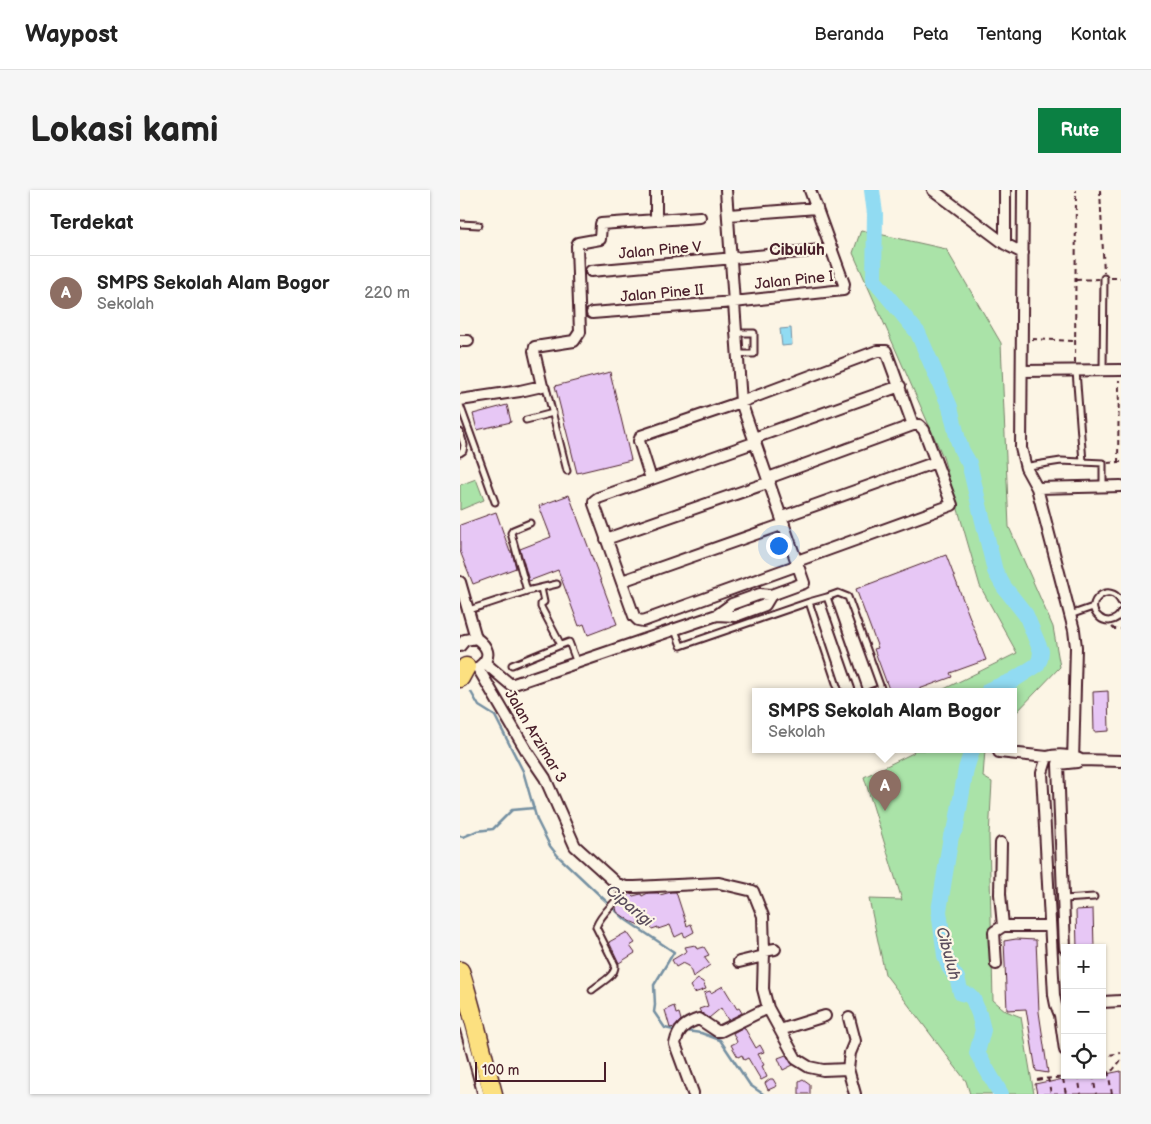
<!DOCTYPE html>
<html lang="id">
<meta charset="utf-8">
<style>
body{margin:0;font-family:"Balsamiq Sans",sans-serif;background:#f6f6f6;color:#222}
.controls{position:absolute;right:15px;bottom:15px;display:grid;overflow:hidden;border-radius:0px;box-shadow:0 1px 4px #0004}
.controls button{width:45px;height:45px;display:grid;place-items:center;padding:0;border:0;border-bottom:1px solid #e0e0e0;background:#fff;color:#222;font:25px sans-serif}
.scale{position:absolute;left:15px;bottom:12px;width:131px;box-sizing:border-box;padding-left:5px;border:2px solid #4a1f2b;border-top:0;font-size:14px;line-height:18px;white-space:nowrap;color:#4a1f2b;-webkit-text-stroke:4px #fcf5e5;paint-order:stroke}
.you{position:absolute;left:318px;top:355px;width:18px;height:18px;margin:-12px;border:4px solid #fff;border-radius:50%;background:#1a73e8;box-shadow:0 0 0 8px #1a73e833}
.badge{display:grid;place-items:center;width:32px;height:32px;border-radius:50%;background:#0b8043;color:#fff;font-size:16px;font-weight:700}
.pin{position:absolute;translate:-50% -41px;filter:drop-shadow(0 1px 2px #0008)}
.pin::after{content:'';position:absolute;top:26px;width:18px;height:15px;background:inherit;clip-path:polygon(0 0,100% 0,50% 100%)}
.popup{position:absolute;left:292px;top:498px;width:265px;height:65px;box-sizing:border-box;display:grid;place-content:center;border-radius:0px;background:#fff;filter:drop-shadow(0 1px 4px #0005);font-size:16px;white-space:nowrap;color:#767676}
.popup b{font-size:19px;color:#222}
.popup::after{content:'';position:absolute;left:50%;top:100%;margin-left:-10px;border:10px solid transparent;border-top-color:#fff}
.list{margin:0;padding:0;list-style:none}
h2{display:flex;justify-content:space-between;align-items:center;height:65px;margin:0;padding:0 20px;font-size:21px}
h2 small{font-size:16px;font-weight:400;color:#767676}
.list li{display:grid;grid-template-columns:32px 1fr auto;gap:15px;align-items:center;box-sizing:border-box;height:75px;padding:0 20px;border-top:1px solid #e0e0e0}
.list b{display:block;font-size:19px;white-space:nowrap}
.list p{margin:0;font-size:16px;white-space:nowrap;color:#767676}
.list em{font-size:16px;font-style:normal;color:#767676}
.icon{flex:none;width:28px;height:28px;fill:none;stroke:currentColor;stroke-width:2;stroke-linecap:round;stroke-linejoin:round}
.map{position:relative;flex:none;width:661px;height:904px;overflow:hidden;border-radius:0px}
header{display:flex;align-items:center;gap:30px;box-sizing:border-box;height:70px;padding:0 25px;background:#fff;border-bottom:1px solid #e0e0e0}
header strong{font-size:24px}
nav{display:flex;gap:28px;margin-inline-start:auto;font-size:18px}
.intro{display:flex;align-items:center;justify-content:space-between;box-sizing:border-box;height:120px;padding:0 30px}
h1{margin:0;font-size:35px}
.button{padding:12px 22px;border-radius:0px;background:#0b8043;color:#fff;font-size:18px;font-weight:700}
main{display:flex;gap:30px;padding:0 30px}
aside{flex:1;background:#fff;border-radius:0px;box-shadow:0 1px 4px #0004}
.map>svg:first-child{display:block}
</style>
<header>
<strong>Waypost</strong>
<nav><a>Beranda</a><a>Peta</a><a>Tentang</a><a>Kontak</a></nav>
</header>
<div class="intro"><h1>Lokasi kami</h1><a class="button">Rute</a></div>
<main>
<aside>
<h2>Terdekat<small></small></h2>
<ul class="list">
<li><span class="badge" style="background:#8d6e63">A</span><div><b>SMPS Sekolah Alam Bogor</b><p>Sekolah</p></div><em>220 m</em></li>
</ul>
</aside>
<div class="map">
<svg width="661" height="904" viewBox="0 0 661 904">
<rect width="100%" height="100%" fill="#fcf5e5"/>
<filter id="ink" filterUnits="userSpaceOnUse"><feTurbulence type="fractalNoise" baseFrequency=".02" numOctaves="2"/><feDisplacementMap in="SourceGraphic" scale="10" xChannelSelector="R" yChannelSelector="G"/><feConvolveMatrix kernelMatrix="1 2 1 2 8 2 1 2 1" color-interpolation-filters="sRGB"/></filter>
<g filter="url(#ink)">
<path fill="#aae3a8" stroke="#7a816a" d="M401,40L486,59L541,153L549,337L593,437L600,477L554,525V502H478L557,463L520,396L483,267L393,63Z
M16,289L24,310L0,320V295Z
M454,560H525L523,587L532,592L529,646L533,810L546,821L561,827L574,904H510L506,891L425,784L409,709L442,710L404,587L453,563Z"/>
<path fill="#91dbf2" stroke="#7590a2" d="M331,138L332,155L322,156L320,139Z"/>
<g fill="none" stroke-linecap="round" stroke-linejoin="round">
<path stroke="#7590a2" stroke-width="2.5" d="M11,502L19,516L35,526L63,581L77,630L90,656L98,666L166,730L214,762L194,795L195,815L194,822L205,838L218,841
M0,646L3,647L17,641L33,639L52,620L74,618
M226,841L241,843L260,850L290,895L303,904"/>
<path stroke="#91dbf2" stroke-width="16" d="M412,0L415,24L414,90L458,143L490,217L498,250L502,261L509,273L535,381L544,397L566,425L581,461L580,469L577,475L552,491L529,500V502
M512,560L506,579L496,637L491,646L479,721L485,766L489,777L497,788L501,803L509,805L513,809L519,824L523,840L517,863L541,904"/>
</g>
<path fill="#e7c7f5" stroke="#4a1f2b" d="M150,182L171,270L117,283L95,196Z
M47,215L51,232L17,240L13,224Z
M109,305L157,434L128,445L124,434L119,436L98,380L69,391L60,359L91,347L79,316Z
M36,322L50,362H52L56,378L13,394L0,361V335Z
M486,365L526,470L490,483L492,487L451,502H430L414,459L418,458L396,399Z
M648,501L649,541L634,542L633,502Z
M211,702H216L227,736L231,734L234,742L225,747L223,743L215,747L210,735L198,739V737L192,739L189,730L179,735L170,731L157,722L156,717L164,708L171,704L173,706L181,704L182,706L188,703H198L200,705Z
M633,719L634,758H617L616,720Z
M167,742L175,753L170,756L175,763L159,773L149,752Z
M556,749L576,750L579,822L588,883L576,881L566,819L547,820L544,751Z
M235,755L237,759L244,757L249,765L244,767L250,775L233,787L229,776L223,773L216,777L212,770L227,761L225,757Z
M238,789L243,792L246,799L234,803L230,796Z
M263,796L277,819L279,818L282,823L268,830L261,818L249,828L241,823L239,819L248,816L244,803L250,801L251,803Z
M214,816L216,824L219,823L221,830L215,837L210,838L205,820Z
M284,837L296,858L300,855L304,862L298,864L304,875L302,876L307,887L301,890L288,868L284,870L282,865L278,867L271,855L277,852L273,843Z
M326,865L333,875L323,880L318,868Z
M661,881V904H577L575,894L589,891L590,892L616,886L631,885L632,887Z
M310,889H313L317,896L308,900L305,893Z
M343,889L350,894V904H339V891Z"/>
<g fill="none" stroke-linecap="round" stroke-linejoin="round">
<defs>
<path id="service" d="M0,34L19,35
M276,143H294V164H278
M643,179L644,88
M616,181L623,272
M82,196L86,197L107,281
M0,215L35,312
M66,230L93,223
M0,242L4,255L3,261L0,263
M566,278L569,276L601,271L643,273V296
M81,398L84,412L81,414V417L101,455L109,452L117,473
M67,401L51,343L53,340L70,333
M367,407L378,403L388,407L421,498L410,502
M349,412L379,502
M661,412C650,390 622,413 639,427C642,430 645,431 649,431C655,430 659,427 661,422
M9,420L67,401L97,394
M610,425L633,417
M215,440L221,456L349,412L367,407L400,502
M52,475L101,455
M604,709L634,707
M132,800C140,793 156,786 155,775L136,737C142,721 158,712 166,697
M0,827L21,904"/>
<path id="minor" d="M473,0L545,54L563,63
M563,0L561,258L566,278L577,298L614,440L616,457L613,572
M269,25L357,18
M196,30L240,27
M545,54V0
M131,81L372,59
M132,123L274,112L383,100L384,94L350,0
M0,151H8
M562,181L661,180
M0,210L60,201L82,196L74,161L75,157L114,151L120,142L117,56L118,53L140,49L141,34L196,30V0
M294,248L440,196
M296,252L138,308L134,311V314L174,426L178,430L183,431L338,375
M308,288L453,235
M191,289L179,251L181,246L281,212L417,161H426L453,235H459L464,240L492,315L337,371
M577,298L661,296
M322,327L476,272
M146,349L310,292
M162,391L324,334
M0,392L16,448
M257,425L275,426L305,415L311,405
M0,456L5,450L16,448C27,456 33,466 20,476
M25,473L51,495L257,425L272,414L300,404L311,405L344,393L281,212L266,0
M18,478L66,560L85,588L115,656L157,694L166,697H175L259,693L293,701L303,726L304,761L303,799L308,818L336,869L349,877L363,880L388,879L395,904
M539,562L587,567
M541,653L540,704L543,736
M605,758L598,574L617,572L620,570L661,571
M304,761L315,759
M279,772L304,766
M536,774L534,742L543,736H590
M642,812L661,811
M320,840L365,826
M605,860L600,825L596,815L594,805L582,583L587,567C597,564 610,565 619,569
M388,879L390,863L395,851L389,828
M233,903L215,854C218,839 226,833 239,829L257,841H261L308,818"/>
<path id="motorway" d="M0,488L6,477
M0,781C13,822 22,863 33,904"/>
</defs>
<use href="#service" stroke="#4a1f2b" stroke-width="9"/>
<use href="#minor" stroke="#4a1f2b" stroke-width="14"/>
<use href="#motorway" stroke="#4a1f2b" stroke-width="21"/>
<path stroke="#4a1f2b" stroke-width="2" stroke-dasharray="5 4" stroke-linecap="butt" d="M640,0L644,83
M651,88H661
M616,90L639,89
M572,149L614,151
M615,173L616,0
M648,273L661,272
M658,273L659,190
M652,437L654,439H661
M642,868L649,865L661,863
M618,885L621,904
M633,885L636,904
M588,888L591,904
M603,889L606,904
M577,890C590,887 603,889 617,885
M652,904L648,881L653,880L661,870"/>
<use href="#service" stroke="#fcf5e5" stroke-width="5"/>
<use href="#minor" stroke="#fcf5e5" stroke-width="10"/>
<use href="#motorway" stroke="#fce080" stroke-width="18"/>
</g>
</g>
<g text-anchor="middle" stroke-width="4.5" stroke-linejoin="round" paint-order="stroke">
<g font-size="15" fill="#4a1f2b" stroke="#fcf5e5">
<text transform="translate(200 60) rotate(-5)" y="5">Jalan Pine V</text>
<text transform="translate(334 90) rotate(-6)" y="5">Jalan Pine I</text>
<text transform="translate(202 103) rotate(-5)" y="5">Jalan Pine II</text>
<text transform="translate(76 546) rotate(59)" y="5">Jalan Arzimar 3</text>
</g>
<g font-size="16" font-weight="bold" fill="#4a1f2b" stroke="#fcf5e5">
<text x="337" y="65">Cibuluh</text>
</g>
<g font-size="16" font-style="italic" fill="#5c4e5d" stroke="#fcf5e5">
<text transform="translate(170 715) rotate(40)" y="6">Ciparigi</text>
<text transform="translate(489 763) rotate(75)" y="6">Cibuluh</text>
</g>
</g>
</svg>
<div class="controls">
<button>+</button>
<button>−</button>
<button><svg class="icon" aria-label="locate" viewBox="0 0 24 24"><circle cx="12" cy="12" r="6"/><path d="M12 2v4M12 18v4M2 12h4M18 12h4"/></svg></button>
</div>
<div class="scale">100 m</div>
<div class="you"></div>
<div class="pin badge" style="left:425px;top:621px;background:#8d6e63">A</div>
<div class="popup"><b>SMPS Sekolah Alam Bogor</b>Sekolah</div>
</div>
</main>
